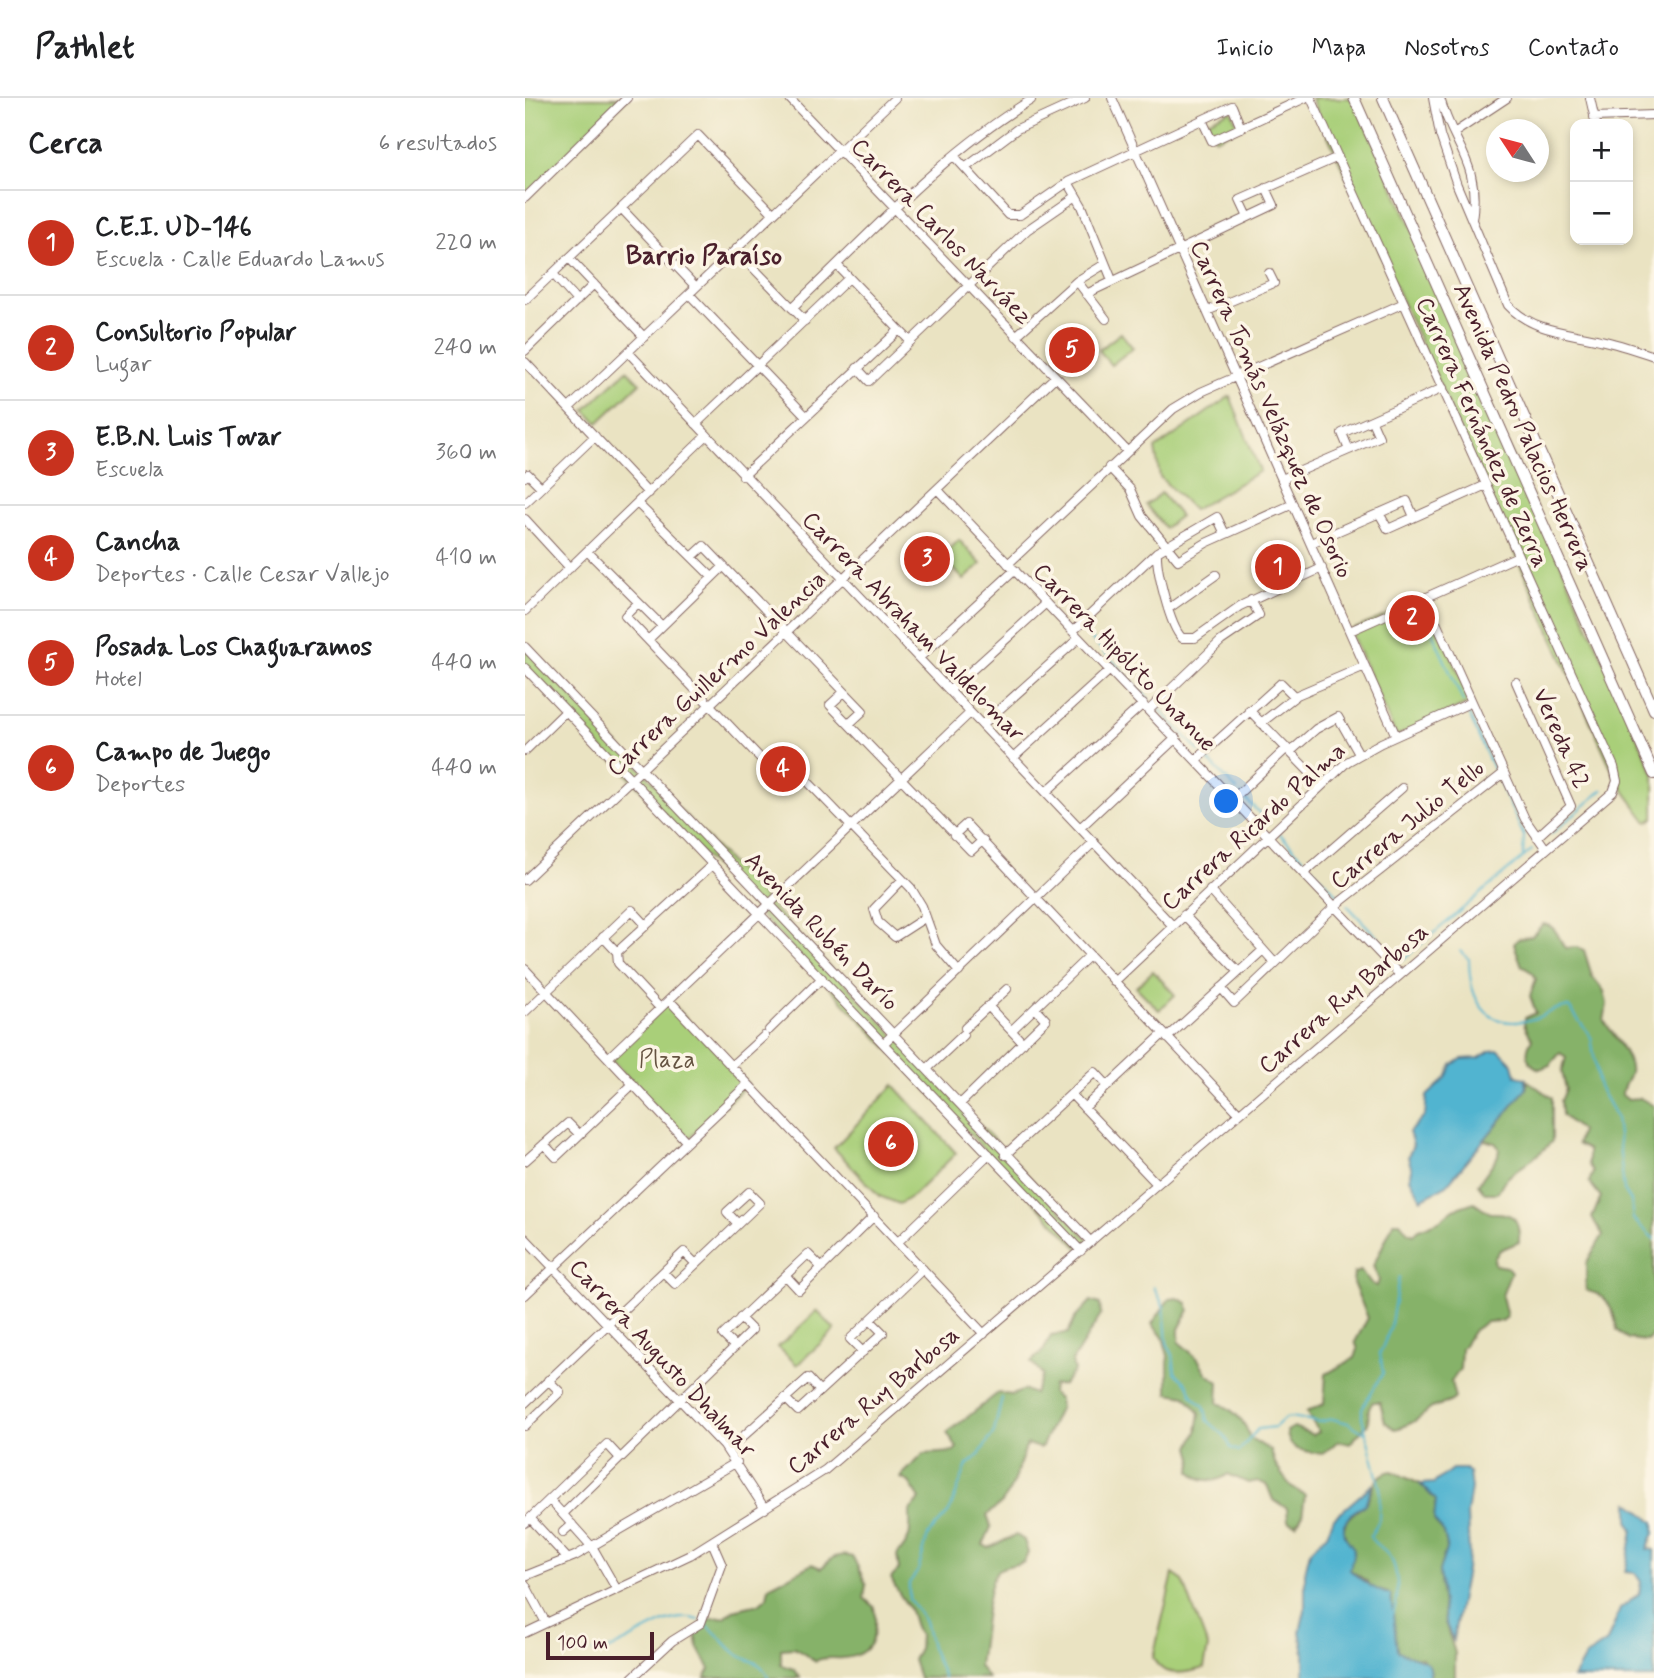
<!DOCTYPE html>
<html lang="es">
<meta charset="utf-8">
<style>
body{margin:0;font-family:Mynerve,sans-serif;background:#f6f6f6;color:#202124}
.controls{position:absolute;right:21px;top:21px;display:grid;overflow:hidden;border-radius:14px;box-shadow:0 4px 10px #0003}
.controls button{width:63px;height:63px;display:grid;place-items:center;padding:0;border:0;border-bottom:2px solid #e0e0e0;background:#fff;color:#202124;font:35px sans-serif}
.compass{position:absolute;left:961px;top:21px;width:63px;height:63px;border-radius:50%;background:#fff;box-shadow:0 4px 10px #0003;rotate:306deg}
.scale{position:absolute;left:21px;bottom:18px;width:108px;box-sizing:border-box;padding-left:7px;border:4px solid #4a1f2b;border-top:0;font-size:19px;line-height:24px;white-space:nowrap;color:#4a1f2b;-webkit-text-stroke:5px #fcf5e5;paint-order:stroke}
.you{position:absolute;left:702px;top:704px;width:24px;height:24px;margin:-18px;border:5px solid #fff;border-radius:50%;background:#1a73e8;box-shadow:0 0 0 10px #1a73e833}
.badge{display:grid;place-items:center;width:46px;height:46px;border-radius:50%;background:#c8321e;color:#fff;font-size:23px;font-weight:700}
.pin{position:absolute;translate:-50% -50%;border:4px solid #fff;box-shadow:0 2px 7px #0006}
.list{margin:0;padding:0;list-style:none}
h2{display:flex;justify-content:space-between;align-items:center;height:91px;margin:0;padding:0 28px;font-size:30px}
h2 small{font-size:23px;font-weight:400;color:#757577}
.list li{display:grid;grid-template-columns:46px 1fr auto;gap:21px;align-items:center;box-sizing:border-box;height:105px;padding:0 28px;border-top:2px solid #e0e0e0}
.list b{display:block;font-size:26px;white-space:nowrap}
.list p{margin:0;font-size:23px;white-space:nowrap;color:#757577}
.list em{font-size:23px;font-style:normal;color:#757577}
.map{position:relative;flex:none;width:1129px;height:1580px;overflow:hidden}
header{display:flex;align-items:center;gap:42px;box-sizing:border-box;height:98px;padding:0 35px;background:#fff;border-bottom:2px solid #e0e0e0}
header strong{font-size:33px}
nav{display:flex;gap:38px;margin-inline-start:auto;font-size:24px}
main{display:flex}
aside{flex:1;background:#fff}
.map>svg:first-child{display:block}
</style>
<header>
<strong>Pathlet</strong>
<nav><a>Inicio</a><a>Mapa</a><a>Nosotros</a><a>Contacto</a></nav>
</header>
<main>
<aside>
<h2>Cerca<small>6 resultados</small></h2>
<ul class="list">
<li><span class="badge">1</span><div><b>C.E.I. UD-146</b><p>Escuela · Calle Eduardo Lamus</p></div><em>220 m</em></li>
<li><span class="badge">2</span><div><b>Consultorio Popular</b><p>Lugar</p></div><em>240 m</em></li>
<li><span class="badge">3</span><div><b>E.B.N. Luis Tovar</b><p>Escuela</p></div><em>360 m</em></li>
<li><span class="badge">4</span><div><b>Cancha</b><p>Deportes · Calle Cesar Vallejo</p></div><em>410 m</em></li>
<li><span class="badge">5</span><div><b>Posada Los Chaguaramos</b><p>Hotel</p></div><em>440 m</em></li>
<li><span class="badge">6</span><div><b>Campo de Juego</b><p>Deportes</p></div><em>440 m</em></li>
</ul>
</aside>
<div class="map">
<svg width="1129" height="1580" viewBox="0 0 1129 1580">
<rect width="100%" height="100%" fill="#fcf5e5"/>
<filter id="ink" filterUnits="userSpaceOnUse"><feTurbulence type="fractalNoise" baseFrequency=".0143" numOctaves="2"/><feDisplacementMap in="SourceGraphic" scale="14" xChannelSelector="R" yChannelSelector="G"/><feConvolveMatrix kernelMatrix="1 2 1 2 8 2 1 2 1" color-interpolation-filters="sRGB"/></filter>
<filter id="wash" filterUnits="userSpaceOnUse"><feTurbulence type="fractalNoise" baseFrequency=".00686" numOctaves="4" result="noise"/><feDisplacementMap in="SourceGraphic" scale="28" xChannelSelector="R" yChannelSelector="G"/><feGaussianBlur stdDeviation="1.57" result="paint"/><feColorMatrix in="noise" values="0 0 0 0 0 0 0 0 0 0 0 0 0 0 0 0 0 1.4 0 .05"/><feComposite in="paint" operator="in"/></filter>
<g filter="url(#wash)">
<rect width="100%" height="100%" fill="#eae3c2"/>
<path fill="#a9cf79" stroke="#7a7752" stroke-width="2" d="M0,0H102L0,100Z
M786,0H829L1129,676V720L1122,724L1092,683Z
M706,12L714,30L690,41L682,23Z
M596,235L608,250L586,267L574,252Z
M102,272L115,285L73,325L60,312Z
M705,298L735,373L668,412L635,379L630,351Z
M636,395L655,418L640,430L621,407Z
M434,442L456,466L439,482L417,458Z
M900,500L947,604L871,638L825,533Z
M0,549L566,1144L556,1153L0,570Z
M628,873L650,897L634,912L611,889Z
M144,902L223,986L161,1043L84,959Z
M369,987L431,1055L389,1097L374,1106L354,1098L309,1050Z
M292,1213L310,1232L272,1267L253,1249Z
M648,1476L658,1483L683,1549L679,1570C658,1576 638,1580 628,1560Z"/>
<path fill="#86b269" stroke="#68684a" stroke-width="2" d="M1018,826C1033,828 1033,841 1040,850L1053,849L1059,852L1067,878L1079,893L1082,906L1079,923C1087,934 1108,962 1105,975C1103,984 1097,987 1097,997L1102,1001L1115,1000L1129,1008V1236L1122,1243L1103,1241L1092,1232C1091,1220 1085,1202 1072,1196C1068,1194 1064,1194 1061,1192V1166L1078,1137L1067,1120L1076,1099L1064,1084L1068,1074L1063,1066V1052L1052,1046L1056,1033L1037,1017L1036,1003L1041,991L1037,974L1041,959L1035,955L1025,967L1015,971C1000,966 1000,952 1007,941L999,926L1000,920L1011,915L1005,898L1011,881L1008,875L997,868L989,846L993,841L1007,838Z
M1003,983L1027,1000V1043C1016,1057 995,1069 982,1080C977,1084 976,1090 972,1095H960L953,1086L973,1058L974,1050L970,1045L959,1042L1001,991Z
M949,1104L965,1115C988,1114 995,1119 994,1144L975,1152L969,1161L970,1167L982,1169L986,1174L977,1198L982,1219L977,1223L961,1224L949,1232L936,1251L935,1271L926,1284L930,1300C923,1308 912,1305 904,1312C893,1321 885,1328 870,1331L860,1324L855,1304H848L844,1310L843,1326L825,1346L813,1343L798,1356C781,1352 763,1356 762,1333L769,1329L788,1337L794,1334L781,1314L799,1306L801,1276L830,1260L833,1251L830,1244L843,1220L828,1185L829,1175L836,1173L846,1186L852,1188L854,1182L848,1168L869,1124H875L883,1134L889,1136L894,1131L914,1123L929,1111Z
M653,1200L662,1205L664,1212L654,1231V1244L673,1261L682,1276L694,1284L693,1305C706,1310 722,1324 724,1339L746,1353L751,1368L766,1389L780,1397L777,1418L771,1427L763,1423L762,1410L748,1402L742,1387L733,1383L723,1385L703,1376C692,1385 676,1385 666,1373L668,1360L665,1349L672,1334L675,1315L661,1298L643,1295V1258L638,1239L627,1226L644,1201Z
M566,1203L575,1206L576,1217L547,1263L549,1273L538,1287H528L527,1295L534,1302L535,1309L517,1348L514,1350L502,1346L486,1390L477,1405L462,1417L466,1429L458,1447L464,1450L491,1437L499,1442L503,1455L499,1464C492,1467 480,1467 473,1472C462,1480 457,1550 454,1568L463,1580H394L388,1562L394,1550L395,1537C387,1528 389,1520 384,1511C378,1500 371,1493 366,1480L374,1472L372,1457C388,1439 385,1434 385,1413L395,1401L384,1384L376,1380L377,1377L399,1356L429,1354L432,1350L422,1335L473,1295L486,1297L500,1292L509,1296L518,1277L506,1264L519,1252L526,1237L543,1235L550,1220Z
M867,1373L895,1386L911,1402L909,1422L919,1435L922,1448L914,1473L920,1524L930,1555V1580H904L906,1574L897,1560L880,1558L872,1552L863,1495L846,1490L843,1484L825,1472C825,1466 828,1461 827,1456C825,1447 818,1440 819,1430C821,1416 833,1415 840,1405C850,1392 847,1377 867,1373Z
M319,1457L328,1459L341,1486L339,1500L349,1509C353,1534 348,1558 318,1560C308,1561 300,1558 291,1563L269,1550L256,1551V1567L269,1571L275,1580H180L185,1571L173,1549L171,1535L180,1521L200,1519L208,1512L234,1506L242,1499L244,1489L287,1466L296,1470L309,1459Z"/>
<path fill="#51b4d0" stroke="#4e6a7e" stroke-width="2" d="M974,952L988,966L991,978L1001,980V991L922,1087L896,1101L885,1080L887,1072L883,1059L888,1047L884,1034L900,1017L902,998L921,980L927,967L937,961L954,960L965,953Z
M927,1371H940L944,1375L946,1390L942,1416L944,1456L928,1542L920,1524L914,1473L922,1448L919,1435L909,1422L911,1402L895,1386L909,1385Z
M848,1386L840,1406L826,1416L819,1426V1437L829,1451L825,1472C837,1484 850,1492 866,1497L872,1552C884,1561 912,1558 904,1580H779V1555L775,1534L780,1512V1474L785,1453L802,1436L809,1420Z
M1104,1404L1129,1424V1435L1122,1451L1129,1452V1580H1048L1060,1559L1082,1544L1095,1511L1114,1496L1116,1484L1110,1475L1100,1474C1103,1462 1106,1443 1108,1431L1104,1425Z"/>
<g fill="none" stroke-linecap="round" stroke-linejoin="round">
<path stroke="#51b4d0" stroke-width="2" d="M897,512L938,603
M557,531L624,601
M633,610L674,653
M943,615L970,675
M681,660L712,692
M975,685L999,738L998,758
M716,696L744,725
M755,736L783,766
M1026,736L1078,692
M787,770L815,799
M822,807L870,858L877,862L1007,752
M935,853L944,861C944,902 961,934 1008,921C1022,917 1028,909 1044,909L1066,939L1074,989L1091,1019L1099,1092L1106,1103L1108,1121L1129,1141
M629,1189L639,1209L642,1245L648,1257L650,1274L663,1287L668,1298L679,1308L683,1323L700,1338L706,1350L714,1353L733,1331L750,1329L760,1320L766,1319L793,1324L808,1321L823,1325L840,1335
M867,1516C875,1505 874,1470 864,1458C858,1450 851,1448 845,1439L854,1422L855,1390L837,1319V1310L858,1275L855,1255L865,1231L874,1179
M179,1525C190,1532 198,1544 208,1553C221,1565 237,1560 243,1580
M68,1554C104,1553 138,1509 174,1522
M419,1580L406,1549L400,1523L384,1501V1485L393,1473L403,1437L424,1414L442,1367L454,1357L469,1334L477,1300"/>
</g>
</g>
<g filter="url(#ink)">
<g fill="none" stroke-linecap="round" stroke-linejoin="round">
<defs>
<path id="minor" d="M264,0L602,353
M587,0L871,638
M908,0L915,37L932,87L983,207C1008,234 1042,234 1075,242C1094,246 1111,252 1129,258
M915,0C928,49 956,64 947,122
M1065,0L1071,26
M1069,19L1129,17
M677,22L687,43L780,0
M929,35L982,0
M429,58L483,117H495
M440,70L492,31L560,0
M543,84L557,108L587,182
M0,100L102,0
M97,111L171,189
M495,117L543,84L707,8L716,30
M723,119L715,102L813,59
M211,152L280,223
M44,160L119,239
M312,167L385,243
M28,176L52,203
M552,183L581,221
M164,196L281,318
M561,196L749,107L741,90
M0,202L173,37L248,115
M267,210C343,138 416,56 506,2
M682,213L749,185L744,175
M491,238L552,183L580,166
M0,253L69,186
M103,254L647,827
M0,264L123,395
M332,270L344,283L502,132L550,99
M44,310L370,0
M171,326L324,180
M824,352L817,335L918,290
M584,369L605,391L617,418L653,462L681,445L768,406
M218,378L374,232
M0,379L3,376L16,389
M757,381L854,339L847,323
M412,391L875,877
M0,405L70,338
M112,405L187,479
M854,415L863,431L961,387
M0,421L45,470
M786,445L882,403L889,419
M62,453L137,528
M632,454C631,471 645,529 657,540H670
M167,459L179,448L338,613L324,626
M483,466L648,311L676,294L879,205
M900,500L1000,721L1021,751
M113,505L100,518L261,687L274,675
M643,511L691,477
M0,513L182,337
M548,533L632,454L692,419L700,436
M825,533L993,458
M670,540L715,508L797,470
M124,541L198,469
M0,549L566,1144
M394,560L490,472
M0,570L556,1153
M991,584L1046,708L1012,739
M424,593L521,505
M319,594L305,607L446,753L458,742
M624,612L696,543L734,517L726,502
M724,612L797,687
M736,625L772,597L840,568
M457,627L554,540
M0,653L41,613
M765,654L791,631L813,619L834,656
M488,660L585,572
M671,662L756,585L770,599
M242,667L255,655L386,790L397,808L411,847L434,874
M521,694L618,606
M708,701L762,650
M555,730L651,640
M429,737L441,726L714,1015
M779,775L877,690
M0,782L530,279
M377,782L349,811L353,824L370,839L401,819
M685,792L749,864
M659,817L714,874
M78,839L92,854
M92,854L188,766
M92,854L93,865L135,910
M0,871L161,1043
M589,884L822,664L856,645L947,604
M696,890L709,905L810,808L979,675
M144,902L459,1236
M463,908L498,945
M0,914L107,812L121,827
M440,930L482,891
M244,932L297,880
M487,932L564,858
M642,940L738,852
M359,945L569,744
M84,959L445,615
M206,968L239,938
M402,971L438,937
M546,996L632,1086
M435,1006L521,922L510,910
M559,1010L638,936
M19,1046L31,1059L108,986
M480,1057L570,974L583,988
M0,1063L43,1025L54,1036
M0,1140L199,1348L240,1411
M373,1144L464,1056
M138,1174L150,1186L235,1105L224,1094L202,1114L213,1126
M261,1178L274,1192L349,1118
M0,1197L223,986
M210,1249L198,1237L283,1156L297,1170
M338,1254L325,1241L398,1171
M260,1300L273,1313L358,1235L345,1222
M0,1305L159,1154L171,1166
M0,1328L35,1294L23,1282
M203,1352L283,1280L295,1293
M25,1402L68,1450L92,1492
M38,1416L227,1232L215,1220
M5,1420L43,1461
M0,1425L82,1346L95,1360
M38,1434L47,1426
M0,1478L50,1458L212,1364
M0,1486L21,1525
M0,1535L165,1457L300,1372L1088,694L1092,683L1089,669L786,0
M107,1580L147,1543L176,1525L197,1467L187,1444"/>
<path id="major" d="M829,0L1129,676
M858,0L1129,612"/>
</defs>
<use href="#minor" stroke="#826460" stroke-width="10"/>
<use href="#major" stroke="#826460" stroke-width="12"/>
<use href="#minor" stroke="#fff" stroke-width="8"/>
<use href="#major" stroke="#fff" stroke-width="10"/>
</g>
</g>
<g text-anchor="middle" stroke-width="7" stroke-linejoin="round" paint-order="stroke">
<g font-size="24" fill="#4a1f2b" stroke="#fcf5e5">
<text transform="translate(417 133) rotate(46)" y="8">Carrera Carlos Narváez</text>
<text transform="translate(747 311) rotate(66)" y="8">Carrera Tomás Velázquez de Osorio</text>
<text transform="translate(999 329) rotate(66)" y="8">Avenida Pedro Palacios Herrera</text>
<text transform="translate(958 334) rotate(66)" y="8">Carrera Fernández de Zerra</text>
<text transform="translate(389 528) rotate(46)" y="8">Carrera Abraham Valdelomar</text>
<text transform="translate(600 559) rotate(46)" y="8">Carrera Hipólito Unanue</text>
<text transform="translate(191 575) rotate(-43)" y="8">Carrera Guillermo Valencia</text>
<text transform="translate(1037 640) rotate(66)" y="8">Vereda 42</text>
<text transform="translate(882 726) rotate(-39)" y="8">Carrera Julio Tello</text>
<text transform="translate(728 728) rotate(-42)" y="8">Carrera Ricardo Palma</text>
<text transform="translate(297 833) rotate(46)" y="8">Avenida Rubén Darío</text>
<text transform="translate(818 900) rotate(-41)" y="8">Carrera Ruy Barbosa</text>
<text transform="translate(138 1260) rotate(47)" y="8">Carrera Augusto Dhalmar</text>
<text transform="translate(348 1302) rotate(-40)" y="8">Carrera Ruy Barbosa</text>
</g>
<g font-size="24" fill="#665442" stroke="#fcf5e5">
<text x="142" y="969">Plaza</text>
</g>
<g font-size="26" font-weight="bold" fill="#4a1f2b" stroke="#fcf5e5">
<text x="179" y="166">Barrio Paraíso</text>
</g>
</g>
</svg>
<div class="controls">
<button>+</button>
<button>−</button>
</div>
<svg class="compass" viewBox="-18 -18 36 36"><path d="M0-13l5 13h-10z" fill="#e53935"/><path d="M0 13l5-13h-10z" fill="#757577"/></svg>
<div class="scale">100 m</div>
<div class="you"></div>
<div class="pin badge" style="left:753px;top:469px">1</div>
<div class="pin badge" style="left:887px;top:520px">2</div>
<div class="pin badge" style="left:402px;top:461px">3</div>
<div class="pin badge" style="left:258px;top:671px">4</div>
<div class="pin badge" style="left:547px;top:252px">5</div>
<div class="pin badge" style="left:366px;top:1046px">6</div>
</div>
</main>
